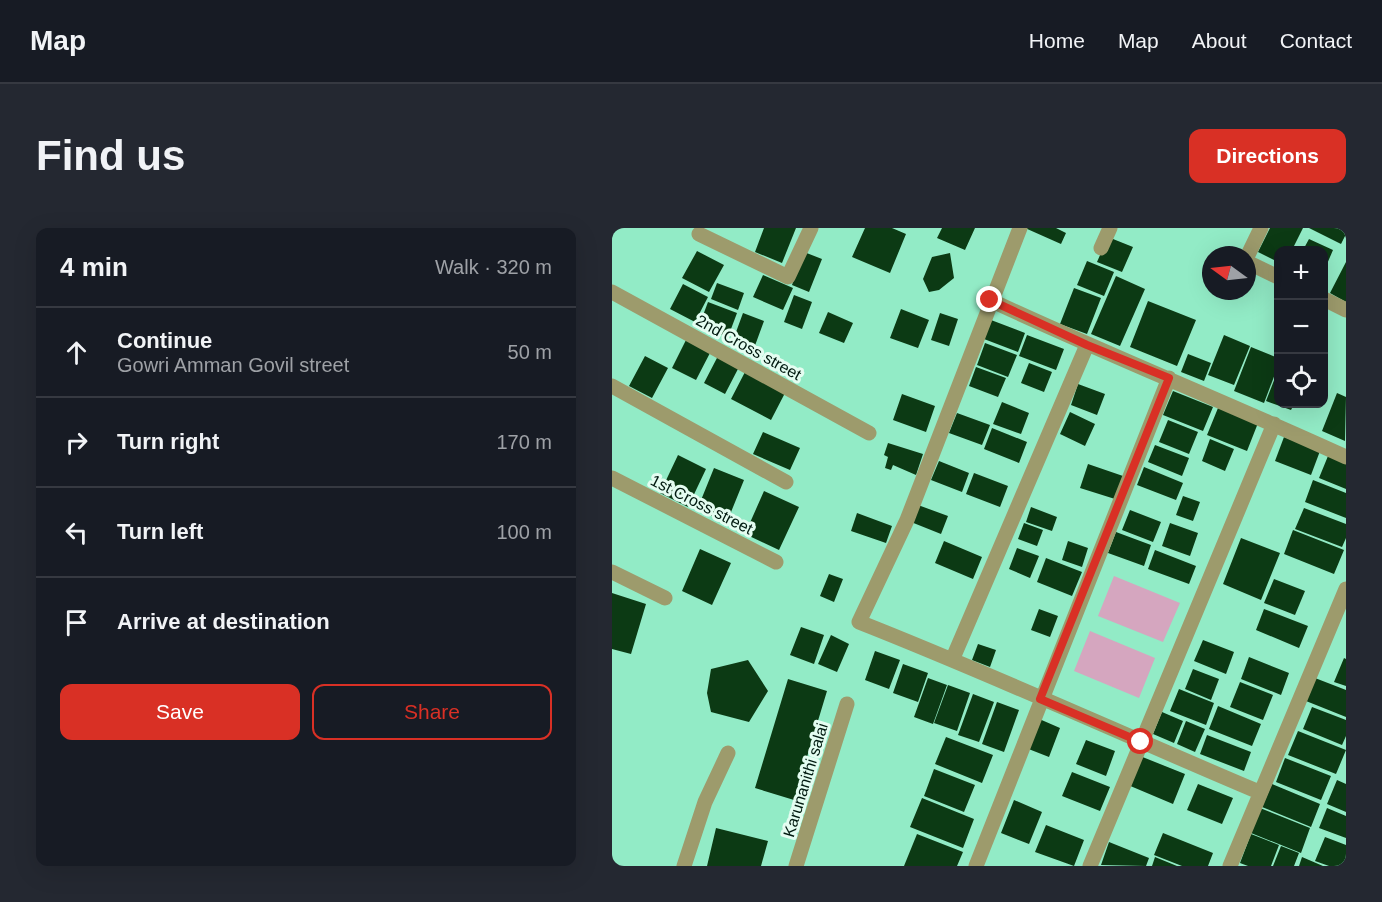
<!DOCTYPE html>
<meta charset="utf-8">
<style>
body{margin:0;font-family:Helvetica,sans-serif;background:#242831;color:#f1f3f6}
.controls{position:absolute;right:18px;top:18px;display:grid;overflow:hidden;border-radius:12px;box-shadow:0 6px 24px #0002}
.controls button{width:54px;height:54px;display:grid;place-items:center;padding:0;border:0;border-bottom:2px solid #363941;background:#171b24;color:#f1f3f6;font:30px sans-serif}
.compass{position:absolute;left:590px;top:18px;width:54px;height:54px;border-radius:50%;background:#171b24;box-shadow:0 6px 24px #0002;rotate:285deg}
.stop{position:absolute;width:18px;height:18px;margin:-14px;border:4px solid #d93025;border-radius:50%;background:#fff}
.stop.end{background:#d93025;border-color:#fff;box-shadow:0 2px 6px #0008}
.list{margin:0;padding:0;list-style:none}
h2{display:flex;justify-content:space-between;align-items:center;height:78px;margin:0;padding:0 24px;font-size:26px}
h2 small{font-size:20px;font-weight:400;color:#9ea1a6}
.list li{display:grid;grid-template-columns:39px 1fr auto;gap:18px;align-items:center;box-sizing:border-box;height:90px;padding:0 24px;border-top:2px solid #363941}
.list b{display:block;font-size:22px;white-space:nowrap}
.list p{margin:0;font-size:20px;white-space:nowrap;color:#9ea1a6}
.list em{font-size:20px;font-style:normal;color:#9ea1a6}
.actions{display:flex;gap:12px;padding:18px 24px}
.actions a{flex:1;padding:14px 0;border:2px solid #d93025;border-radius:12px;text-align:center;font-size:21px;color:#d93025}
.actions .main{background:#d93025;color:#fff}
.icon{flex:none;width:33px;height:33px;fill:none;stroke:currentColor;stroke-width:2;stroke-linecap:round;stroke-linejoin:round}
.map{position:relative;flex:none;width:734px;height:638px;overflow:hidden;border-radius:12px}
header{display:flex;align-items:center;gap:36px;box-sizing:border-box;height:84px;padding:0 30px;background:#171b24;border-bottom:2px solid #363941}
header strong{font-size:28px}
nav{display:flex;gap:33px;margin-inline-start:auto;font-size:21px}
.intro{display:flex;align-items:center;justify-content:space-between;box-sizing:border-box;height:144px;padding:0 36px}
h1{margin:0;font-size:42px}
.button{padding:15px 27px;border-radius:12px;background:#d93025;color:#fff;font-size:21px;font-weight:700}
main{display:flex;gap:36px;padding:0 36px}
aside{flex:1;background:#171b24;border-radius:12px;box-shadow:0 6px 24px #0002}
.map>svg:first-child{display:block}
</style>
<header>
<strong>Map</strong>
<nav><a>Home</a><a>Map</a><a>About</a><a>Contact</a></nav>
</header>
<div class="intro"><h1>Find us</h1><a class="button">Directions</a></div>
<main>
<aside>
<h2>4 min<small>Walk · 320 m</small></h2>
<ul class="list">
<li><svg class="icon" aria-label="ahead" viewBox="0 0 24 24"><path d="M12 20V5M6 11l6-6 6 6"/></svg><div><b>Continue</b><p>Gowri Amman Govil street</p></div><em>50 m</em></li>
<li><svg class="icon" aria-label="right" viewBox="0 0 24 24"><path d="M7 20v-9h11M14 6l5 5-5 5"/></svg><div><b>Turn right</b></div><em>170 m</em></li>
<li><svg class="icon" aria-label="left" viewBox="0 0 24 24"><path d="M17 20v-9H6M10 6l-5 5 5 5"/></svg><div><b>Turn left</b></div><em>100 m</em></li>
<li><svg class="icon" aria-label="arrive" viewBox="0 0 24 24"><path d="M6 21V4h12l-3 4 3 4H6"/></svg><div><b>Arrive at destination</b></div></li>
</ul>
<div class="actions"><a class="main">Save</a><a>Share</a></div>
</aside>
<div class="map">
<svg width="734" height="638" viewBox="0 0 734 638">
<rect width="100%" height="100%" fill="#92ebc6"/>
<path fill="#d5a6bf" d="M502,348L568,375L551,414L486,388Z
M478,403L543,430L527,470L462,443Z"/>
<path fill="#0c3a14" d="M152,0H184L170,35L143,24Z
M253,0H280L294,6L278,45L240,29Z
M330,0H363L353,22L325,10Z
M413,0H444L454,5L449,16Z
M658,0H691L680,22H666V34L646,24Z
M697,0H734V6L729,16Z
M496,9L521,19L510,44L485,34Z
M697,11L721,22L712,43V22H691Z
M85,23L112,37L97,64L70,50Z
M192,24L210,31L197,64L180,57Z
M338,25L342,50L327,62L317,64L311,51L320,29Z
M475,33L502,44L492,68L465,57Z
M734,34V74L718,65Z
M151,47L181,60L171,82L141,69Z
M504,48L533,61L508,118L479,106Z
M105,55L132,65L126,82L99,71Z
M71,56L96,69L83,94L58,81Z
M462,60L489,70L475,106L448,96Z
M182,67L200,74L190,101L172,94Z
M536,73L584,92L565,138L518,119Z
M96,74L125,85L116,109L87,98Z
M289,81L317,92L306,120L278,110Z
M216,84L241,95L232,115L207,105Z
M131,85L152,93L141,123L120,115Z
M328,85L346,91L337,118L319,112Z
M379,92L413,105L406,124L372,111Z
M415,107L452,121L444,142L407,128Z
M612,107L638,118L622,157L596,147Z
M75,110L99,123L84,152L60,140Z
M373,115L405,127L396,149L365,137Z
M639,119L666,130V138L652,175L622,163Z
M576,126L599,135L592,153L569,144Z
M33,128L56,140L40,170L17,158Z
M106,128L127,139L113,166L92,155Z
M417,135L440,144L432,164L409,155Z
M364,139L394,150L386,169L357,158Z
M666,142V176H682L679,182L654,173Z
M133,144L173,165L159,192L119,171Z
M466,156L493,166L485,187L459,177Z
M561,163L601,179L591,203L551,187Z
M725,165L734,169L733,213L710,203Z
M290,166L323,178L314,204L281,192Z
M390,174L417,185L409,206L381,196Z
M606,180L646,195L635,223L595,207Z
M458,184L483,196L473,218L448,206Z
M345,185L378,197L370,217L337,205Z
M556,192L586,204L577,226L547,214Z
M380,200L415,214L407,235L372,221Z
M151,204L188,220L178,242L141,226Z
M672,209L708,223L699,247L663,233Z
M598,211L622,221L613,243L590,233Z
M276,215L311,226L304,247L281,237L279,242L273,240L276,229L272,227Z
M543,217L577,230L570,248L536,234Z
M66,227L94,241L76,279L48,265Z
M716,228L734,235V261L707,250Z
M327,233L357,245L350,264L319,252Z
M476,236L511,248L503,271L468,260Z
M532,239L571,255L564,272L525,257Z
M102,240L132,252L115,294L85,282Z
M362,245L396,258L388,279L354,266Z
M701,252L734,265V290L693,274Z
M152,263L187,279L167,322L133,306Z
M571,268L588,274L581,293L564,287Z
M306,277L336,288L329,306L299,294Z
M419,279L445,289L440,303L414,294Z
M692,280L734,296V310L730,319L683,301Z
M518,282L549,294L541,314L510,302Z
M245,285L280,298L274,315L239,303Z
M412,295L431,302L425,318L406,311Z
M558,295L586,305L578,328L550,318Z
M681,302L732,322L722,346L672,326Z
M504,304L539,317L532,338L496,325Z
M629,310L668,325L649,372L611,356Z
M332,313L370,329L361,351L323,335Z
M456,313L476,320L470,339L450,332Z
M405,320L427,328L418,350L397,341Z
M88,321L119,335L100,377L70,363Z
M543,322L584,338L577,356L536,341Z
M434,330L470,344L460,368L425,354Z
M217,346L231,351L222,374L208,368Z
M662,351L693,363L683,387L652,375Z
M0,365L34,376L19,426L0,421Z
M427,381L446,388L438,409L419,402Z
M652,381L696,398L687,420L644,402Z
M189,399L212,407L202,436L178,427Z
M219,407L237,416L225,444L206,436Z
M591,412L622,424L614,446L582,433Z
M366,416L384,422L378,439L360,432Z
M263,423L288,432L277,461L253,452Z
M637,429L677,445L669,467L629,451Z
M732,430L734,431V458L722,454Z
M136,432L156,463L137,494L99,484L95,465L99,441Z
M291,436L316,445L306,474L281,465Z
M581,441L607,451L599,472L573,461Z
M316,450L335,457L321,496L302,489Z
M703,450L734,462V489L694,473Z
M176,451L215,463L182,572L143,560Z
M628,454L661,467L651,492L618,479Z
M336,457L358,465L345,503L322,495Z
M567,461L602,475L594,497L558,483Z
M361,466L382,474L367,514L346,507Z
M385,474L407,482L392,524L370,516Z
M606,478L649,496L640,518L597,501Z
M700,479L734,492V508L730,517L691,501Z
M550,484L571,493L562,515L541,506Z
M425,490L448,500L437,529L414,520Z
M574,493L593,501L583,524L565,516Z
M686,503L734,522L724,546L676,527Z
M595,507L639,524L632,543L588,526Z
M334,509L381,527L370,555L323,536Z
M474,512L503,523L494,548L464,536Z
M528,528L573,546L561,576L516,557Z
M673,530L719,548L709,572L664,554Z
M322,541L363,557L352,584L312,568Z
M460,544L498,559L488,583L450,568Z
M725,552L734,556V584L715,576Z
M586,556L621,570L610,596L575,582Z
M660,556L708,576L699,599L650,579Z
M310,570L362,591L351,620L298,599Z
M402,572L430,584L417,616L389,605Z
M648,580L698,600L689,625L639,605Z
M715,580L734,588V610L707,600Z
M434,597L472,612L462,638L423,624Z
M104,600L156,613L149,638H95Z
M551,605L601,625L596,638H570L542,627Z
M305,606L351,624L345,638H292Z
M639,606L667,617L659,638H636L628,635Z
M713,609L734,617V638H717L703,633Z
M497,614L537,630L534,638L489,637Z
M669,618L687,625L682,638H661Z
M543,629L565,638H540Z
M690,629L711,638H687Z"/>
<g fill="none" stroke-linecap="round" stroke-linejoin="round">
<path stroke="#9d9b6c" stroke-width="15" d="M408,0L295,292L247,394C382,447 514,508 647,564
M87,6L176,49L199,0
M489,20L498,0
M635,29L649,0
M635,34L666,49
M0,64L257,205
M712,71L734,82
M378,72C496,127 616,175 734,229
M0,158L174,254
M0,250L164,334
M0,344L53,370
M341,430L475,117
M72,638L93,574L116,525
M184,638L235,476
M364,638L557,150
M478,638L662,196
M618,638L734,361"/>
</g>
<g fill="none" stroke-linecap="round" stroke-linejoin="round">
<path stroke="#d93025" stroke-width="8" d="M378,72L475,117L557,150L428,471L529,514"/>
</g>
<g text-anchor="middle" stroke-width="6" stroke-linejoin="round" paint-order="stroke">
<g font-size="16" fill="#001a10" stroke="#e4fdf1">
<text transform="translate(137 119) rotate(29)" y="6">2nd Cross street</text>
<text transform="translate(90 276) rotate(27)" y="6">1st Cross street</text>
<text transform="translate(193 552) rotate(-73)" y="6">Karunanithi salai</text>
</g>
</g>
</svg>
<div class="controls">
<button>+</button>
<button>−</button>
<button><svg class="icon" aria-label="locate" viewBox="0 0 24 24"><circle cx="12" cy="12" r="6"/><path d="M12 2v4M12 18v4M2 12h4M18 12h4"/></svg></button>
</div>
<svg class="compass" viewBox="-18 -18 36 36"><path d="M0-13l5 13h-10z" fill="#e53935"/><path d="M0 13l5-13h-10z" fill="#9ea1a6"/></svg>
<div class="stop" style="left:529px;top:514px"></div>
<div class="stop end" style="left:378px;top:72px"></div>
</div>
</main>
